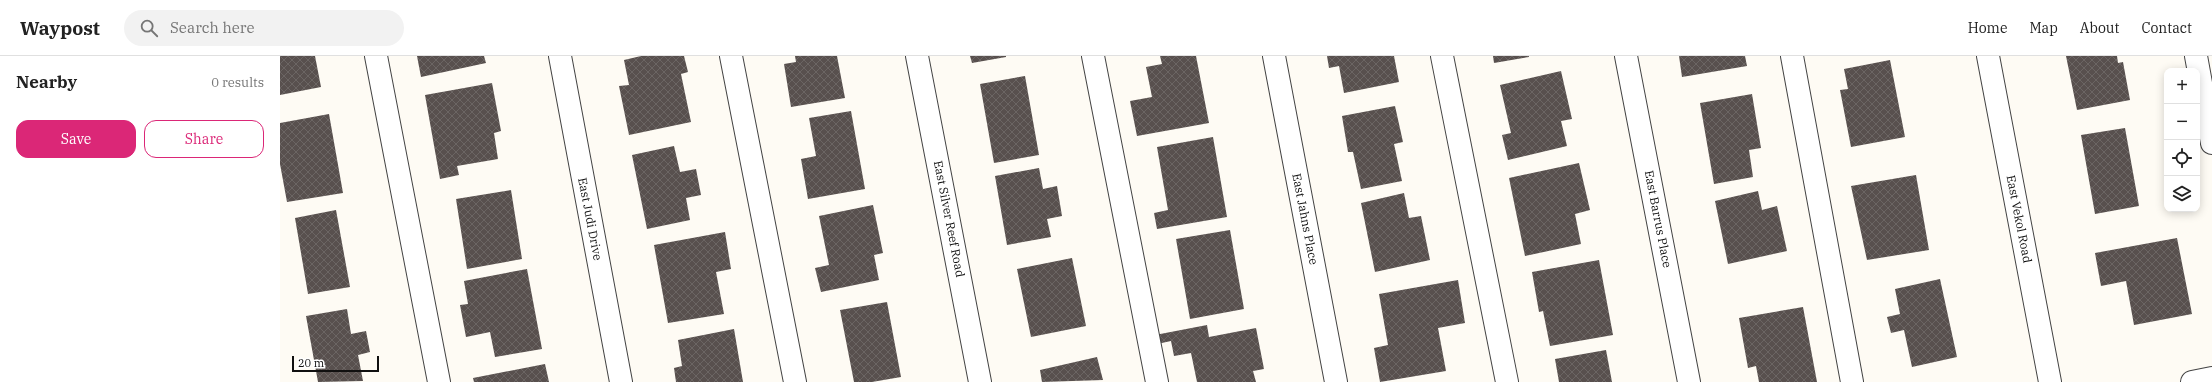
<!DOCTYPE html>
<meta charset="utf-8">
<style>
body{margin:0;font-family:"IBM Plex Serif",serif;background:#f2f2f2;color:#222}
.controls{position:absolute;right:12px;top:12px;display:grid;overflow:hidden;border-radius:8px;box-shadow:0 2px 10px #0003}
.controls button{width:36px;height:36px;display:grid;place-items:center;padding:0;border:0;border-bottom:1px solid #e0e0e0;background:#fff;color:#222;font:20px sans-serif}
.scale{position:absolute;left:12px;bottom:10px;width:87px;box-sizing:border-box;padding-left:4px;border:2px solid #101010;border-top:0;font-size:11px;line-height:14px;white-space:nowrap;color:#101010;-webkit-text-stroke:3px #fff;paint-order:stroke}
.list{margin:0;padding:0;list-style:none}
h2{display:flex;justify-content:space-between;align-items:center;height:52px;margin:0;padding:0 16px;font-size:17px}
h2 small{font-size:13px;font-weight:400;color:#767676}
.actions{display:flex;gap:8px;padding:12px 16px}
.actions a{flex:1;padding:9px 0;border:1px solid #db2777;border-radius:12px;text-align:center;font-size:14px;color:#db2777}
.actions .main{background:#db2777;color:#fff}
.icon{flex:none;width:22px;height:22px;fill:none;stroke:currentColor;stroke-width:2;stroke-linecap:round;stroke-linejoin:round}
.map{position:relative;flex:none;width:1932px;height:326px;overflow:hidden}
header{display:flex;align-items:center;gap:24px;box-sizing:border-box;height:56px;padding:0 20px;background:#fff;border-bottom:1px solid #e0e0e0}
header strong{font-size:19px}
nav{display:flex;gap:22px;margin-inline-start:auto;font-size:14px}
.search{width:280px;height:36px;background:#f2f2f2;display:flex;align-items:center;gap:10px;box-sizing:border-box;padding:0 14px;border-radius:22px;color:#767676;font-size:15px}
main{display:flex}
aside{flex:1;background:#fff}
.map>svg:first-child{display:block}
</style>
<header>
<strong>Waypost</strong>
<div class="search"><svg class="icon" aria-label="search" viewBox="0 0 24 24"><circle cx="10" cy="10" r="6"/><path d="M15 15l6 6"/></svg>Search here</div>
<nav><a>Home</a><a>Map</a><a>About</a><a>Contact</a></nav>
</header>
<main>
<aside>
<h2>Nearby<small>0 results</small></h2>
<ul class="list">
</ul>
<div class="actions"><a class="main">Save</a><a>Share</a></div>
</aside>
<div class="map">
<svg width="1932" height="326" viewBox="0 0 1932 326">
<defs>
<pattern id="building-cross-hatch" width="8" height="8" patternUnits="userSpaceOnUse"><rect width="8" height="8" fill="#58504e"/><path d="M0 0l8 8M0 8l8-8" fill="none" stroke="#6b6563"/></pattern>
</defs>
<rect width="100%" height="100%" fill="#fefbf4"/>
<path fill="url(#building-cross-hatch)" d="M0,0H35L41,31L0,39Z
M137,0H204L206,7L141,21Z
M361,0H404L408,16L401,18L411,66L349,79L339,30L349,29L344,4Z
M515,0H557L565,42L511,51L504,8L516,6Z
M690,0H726V1L692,7Z
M880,0H916L929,67L857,80L850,45L872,41L866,11L882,8Z
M1047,0H1114L1119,26L1064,37L1059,10L1049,12Z
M1213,0H1249V1L1214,7Z
M1399,0H1465L1467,10L1402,21Z
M1786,0H1837L1838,7L1843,6L1850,44L1797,54Z
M1610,4L1625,81L1571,91L1560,34L1568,33L1564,13Z
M1281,15L1292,63L1281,65L1287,90L1228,104L1222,79L1231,77L1220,29Z
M745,20L759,99L714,107L700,28Z
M212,27L221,75L214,77L218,103L177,110L179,119L160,123L145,39Z
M1472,38L1481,92L1469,94L1473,121L1434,128L1420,47Z
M1115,50L1123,86L1114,88L1122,125L1081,133L1073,96H1068L1062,60Z
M571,55L585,133L528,143L521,103L536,100L529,62Z
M49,58L63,137L7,146L0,108V67Z
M1845,72L1859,150L1815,158L1801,79Z
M933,81L947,161L877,173L874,157L888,154L877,91Z
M394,90L400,116L416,113L421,139L406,142L410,164L367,173L352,99Z
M1299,107L1310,154L1295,158L1301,188L1245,200L1229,122Z
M759,112L763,133L777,130L782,160L767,163L771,181L727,189L715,120Z
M1636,119L1649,194L1587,204L1571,130Z
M231,134L242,203L187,213L176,143Z
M1478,135L1482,154L1497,150L1507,195L1448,208L1435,145Z
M1124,137L1129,162L1141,160L1150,204L1095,216L1081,147Z
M593,149L603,197L594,199L599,224L541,236L535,212L549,209L539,160Z
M56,154L70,231L28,238L15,162Z
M950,174L964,253L910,263L896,183Z
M445,176L451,213L436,216L444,258L388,267L374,189Z
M1897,182L1912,258L1854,269L1846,225L1821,230L1815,197Z
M792,202L806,270L751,281L737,213Z
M1319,204L1333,279L1270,290L1263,255L1259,256L1252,216Z
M247,213L262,293L215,301L210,276L186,281L180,249L188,248L184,225Z
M1660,223L1677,301L1632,311L1624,274L1611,277L1607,261L1620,258L1615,233Z
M1178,224L1185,267L1158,272L1166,315L1100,326L1094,292L1108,289L1099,238Z
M607,246L621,321L592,326H574L560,254Z
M1523,251L1537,326H1479L1476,310L1468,312L1459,262Z
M67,253L71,278L86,275L90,296L78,299L83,325L38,326L26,260Z
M927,269L929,281L976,272L984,313L973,315L976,326H917L911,297L894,300L891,285L877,288L875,279Z
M454,273L463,326H396L394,312L402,310L398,284Z
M1326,294L1332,326H1279L1275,303Z
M817,301L823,324L762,326L760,314Z
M265,308L269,326H194L193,322Z"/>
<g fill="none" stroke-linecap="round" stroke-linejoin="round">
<defs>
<path id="minor" d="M96,0L159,326
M280,0L341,326
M451,0L515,326
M637,0L700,326
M813,0L877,326
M994,0L1056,326
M1162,0L1227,326
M1346,0L1409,326
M1512,0L1572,326
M1708,0L1770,326
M1916,0L1932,87
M1912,326L1932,322"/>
</defs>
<use href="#minor" stroke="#434343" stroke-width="24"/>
<use href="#minor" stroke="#fff" stroke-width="22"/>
</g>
<g text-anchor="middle" stroke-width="4" stroke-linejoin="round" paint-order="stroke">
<g font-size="12" fill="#101010" stroke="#fff">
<text transform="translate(310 163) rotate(79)" y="4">East Judi Drive</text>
<text transform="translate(669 163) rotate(79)" y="4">East Silver Reef Road</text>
<text transform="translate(1025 163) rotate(79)" y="4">East Jahns Place</text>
<text transform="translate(1378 163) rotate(79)" y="4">East Barrus Place</text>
<text transform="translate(1739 163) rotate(79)" y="4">East Vekol Road</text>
</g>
</g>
</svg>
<div class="controls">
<button>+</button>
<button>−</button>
<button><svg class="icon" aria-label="locate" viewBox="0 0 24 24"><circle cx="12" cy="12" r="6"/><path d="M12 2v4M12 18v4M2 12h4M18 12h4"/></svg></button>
<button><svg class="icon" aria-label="layers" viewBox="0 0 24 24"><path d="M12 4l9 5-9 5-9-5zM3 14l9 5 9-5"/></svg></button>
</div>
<div class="scale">20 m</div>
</div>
</main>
